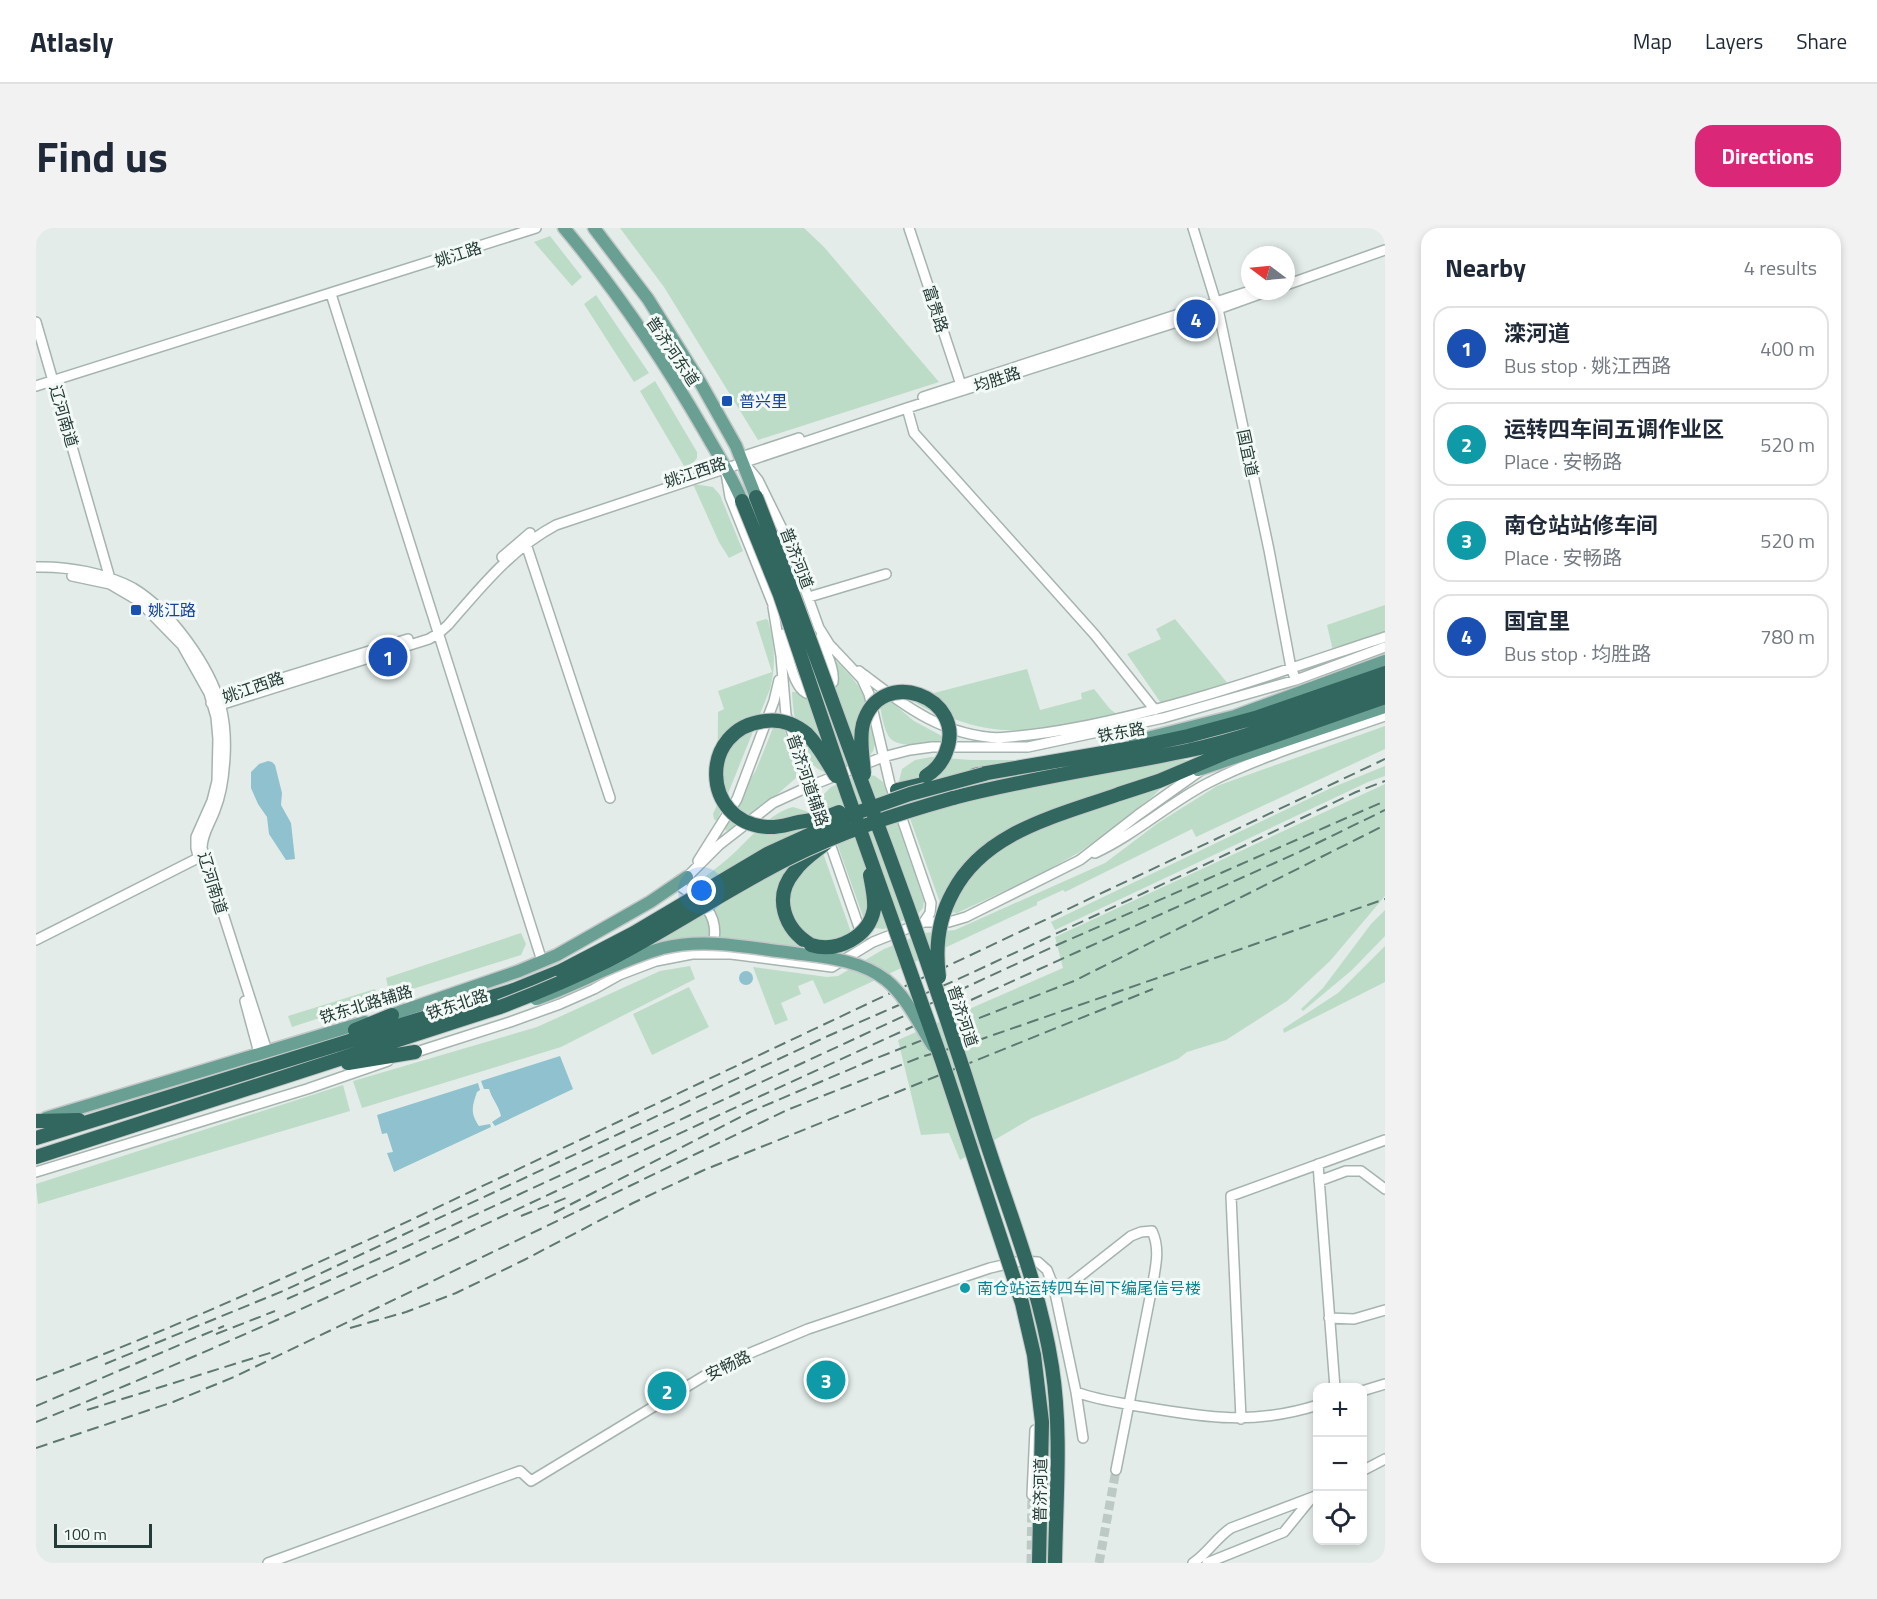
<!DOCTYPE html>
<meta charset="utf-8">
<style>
body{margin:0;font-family:"Titillium Web","Noto Sans SC",sans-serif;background:#f2f2f3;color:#1f2937}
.controls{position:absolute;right:18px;bottom:18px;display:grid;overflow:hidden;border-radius:12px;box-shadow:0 3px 9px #0003}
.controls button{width:54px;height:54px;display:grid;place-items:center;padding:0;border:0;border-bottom:2px solid #e0e1e3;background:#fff;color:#1f2937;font:30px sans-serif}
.compass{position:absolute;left:1205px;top:18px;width:54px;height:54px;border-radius:50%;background:#fff;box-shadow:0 3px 9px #0003;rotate:286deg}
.scale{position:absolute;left:18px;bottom:15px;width:98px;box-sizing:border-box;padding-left:6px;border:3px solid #243c37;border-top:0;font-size:16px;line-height:21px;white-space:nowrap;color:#243c37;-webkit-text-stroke:4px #f3f9f6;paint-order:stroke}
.you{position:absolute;left:666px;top:663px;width:21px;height:21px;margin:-15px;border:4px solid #fff;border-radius:50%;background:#1a73e8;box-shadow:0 0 0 9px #1a73e833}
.badge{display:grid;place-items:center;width:39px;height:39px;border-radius:50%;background:#db2777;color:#fff;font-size:20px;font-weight:700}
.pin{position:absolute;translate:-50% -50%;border:3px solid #fff;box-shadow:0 2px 6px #0006}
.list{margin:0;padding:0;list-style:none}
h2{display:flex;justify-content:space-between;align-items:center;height:78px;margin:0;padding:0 24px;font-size:26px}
h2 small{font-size:20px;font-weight:400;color:#747a83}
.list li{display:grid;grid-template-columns:39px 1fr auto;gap:18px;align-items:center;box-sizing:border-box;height:84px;margin:0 12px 12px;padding:0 12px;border:2px solid #e0e1e3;border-radius:18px}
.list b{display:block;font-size:22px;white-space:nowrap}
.list p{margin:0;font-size:20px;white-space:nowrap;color:#747a83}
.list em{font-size:20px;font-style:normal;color:#747a83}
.icon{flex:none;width:33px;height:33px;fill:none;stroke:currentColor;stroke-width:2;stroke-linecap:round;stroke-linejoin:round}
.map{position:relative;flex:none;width:1349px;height:1335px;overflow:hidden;border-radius:18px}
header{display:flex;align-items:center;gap:36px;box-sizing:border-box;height:84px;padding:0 30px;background:#fff;border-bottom:2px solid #e0e1e3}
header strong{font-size:28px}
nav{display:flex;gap:33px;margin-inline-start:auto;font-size:21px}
.intro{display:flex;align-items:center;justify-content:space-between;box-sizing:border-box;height:144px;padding:0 36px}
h1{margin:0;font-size:42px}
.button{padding:15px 27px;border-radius:18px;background:#db2777;color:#fff;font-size:21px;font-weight:700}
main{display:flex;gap:36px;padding:0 36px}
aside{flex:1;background:#fff;border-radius:18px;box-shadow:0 3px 9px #0003}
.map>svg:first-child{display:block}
</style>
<header>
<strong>Atlasly</strong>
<nav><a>Map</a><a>Layers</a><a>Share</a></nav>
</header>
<div class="intro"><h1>Find us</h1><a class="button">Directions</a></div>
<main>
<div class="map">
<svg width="1349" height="1335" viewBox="0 0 1349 1335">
<rect width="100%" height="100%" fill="#e3ece8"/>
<path fill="#bddcc7" d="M584,0H768L788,19L903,154L722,212L628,59Z
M514,8L546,49L536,58L498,14Z
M560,67L613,145L598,154L548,76Z
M619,153L661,224V230L651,243L604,163Z
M657,256L677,259L684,267L707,323L693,330L683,314Z
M1349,377V405L1297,423L1291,397Z
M730,391L732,392C739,416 740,437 734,461L681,593L678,591L677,586L681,577L682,484L688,481L682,463L736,444L720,394Z
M1139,391L1193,457L1127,478L1091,426L1125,411L1120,401Z
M800,433C829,461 836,475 839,516L837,523L832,530L789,544C763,537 757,487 756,464H762L773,472L788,471C802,457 801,455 797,436Z
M991,441L1004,482L1046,471L1045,465L1058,461L1074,481L1082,487C1025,498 975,513 918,491C901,484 892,484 876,472L875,466L898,465Z
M841,462L878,493L917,514C901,514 863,523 853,509C846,498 844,475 841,462Z
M743,485L760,539V550L704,599L690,603L687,596L720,542Z
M1349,498V521L1160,609L1156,601L1029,664L1027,662L1001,674V677L788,776L777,752L762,758L765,766L745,775L752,792L739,797L717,739L791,749L802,748L848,721L888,705L919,702L1069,635L1122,595L1181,558Z
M895,529L935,532H1155L1116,569L1076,601L1042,625L999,649L921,685L907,683L862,557L866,541L879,532Z
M1349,538V548L1332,554L1019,702L1015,694L1295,560Z
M827,545L839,548L847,554L888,673L887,680L882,686L848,701L837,700L830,697L788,579V566L795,559Z
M1349,556V668L1294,733L1251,773L1190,812L1151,824L1142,831L996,890L924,932L913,905L885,907L862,812L1027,740L1019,709Z
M757,579L770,583L774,588L816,707L817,715L813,723L801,726L682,711C686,688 674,671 656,659C669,648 684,638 697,626C715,610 733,585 757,579Z
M669,682L675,695L676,710L614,720L613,716Z
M1349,682V708L1316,742L1267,783L1265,781L1287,760L1335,696Z
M485,705L490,716L485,727L354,768L350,750Z
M1349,718V754L1248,805L1247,801L1302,765Z
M654,738L659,751L525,819L326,880L317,853L501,799L624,743Z
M653,759L673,799L616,827L597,786Z
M339,761L342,771L256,799L252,788Z
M307,857L314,883L2,976L0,956Z"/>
<path fill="#8fc2ce" d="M232,533L236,534L239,537L246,565L245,577L255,595L259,631L250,632L233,606L231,589L222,576L215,560V544L223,536Z
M703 750a7 7 0 1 1 14 0a7 7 0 1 1-14 0Z
M524,828L537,861L459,898L456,894L465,888C463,878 456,871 453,861H448L445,853Z
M442,855L444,862L441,864C436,878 434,885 443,898L454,896L455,899L358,944L351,925L357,924L351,905L346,906L341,887Z"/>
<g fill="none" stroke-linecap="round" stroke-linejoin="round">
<path stroke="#bdc9c5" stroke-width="9" stroke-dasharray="9 4.5" stroke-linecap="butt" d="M995,1335L996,1267
M1063,1335L1080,1242"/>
<defs>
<path id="minor" d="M873,0L926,160
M1157,0L1182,81L1233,322L1255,440L1260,452
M1250,57L1349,22
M295,66L506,733
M0,94L75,354
M0,158L500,0
M887,169L1214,63
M871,180L878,205L1059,407L1119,482
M705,229L763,210
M709,236L722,252L751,311L783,400L793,416L826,451L833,466L854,556L895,675L894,685L888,694
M690,245L694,269L740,384
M490,316L574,570
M466,329L494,305
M0,339C32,338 69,345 97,360C134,382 174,438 185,479C189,495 190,512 189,529C188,547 186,565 179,582C174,596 166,606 166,620L231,823
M36,348L74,356L103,373L146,417L173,465L180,489L182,511L181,553L176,573L160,609V620L162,628
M773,369L850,346
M737,379L745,428L750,487L787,594
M747,406C754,431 759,492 797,454C799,439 788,423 785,408
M823,443C868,477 905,508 965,510
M175,475L184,477L393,411L403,405L412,397C445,359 475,321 520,297L871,180L1182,81L1232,63
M175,475L182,470L372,411
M961,510C987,508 1013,505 1038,500C1144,480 1246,443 1349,409
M791,607L826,708
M1059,625C1100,606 1133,575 1172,555C1226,527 1292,508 1349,488
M662,633L701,571L738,473L743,452
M651,649L683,617L737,575L774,558L847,529L874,522L896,519H992L1127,490L1260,452L1349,419
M644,652L641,656C664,672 685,685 677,717L673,719
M0,712L166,628
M209,773L223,825
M374,826L474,794L524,776L558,761L583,747L620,733L656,726H695L796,739L837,714L888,694H913L930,689L1044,632L1102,587L1168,540
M1282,936L1299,1160
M0,944L271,861L352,833
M1283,953L1310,943H1325L1349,961
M1018,1060L1034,1056L1095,1008L1105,1004L1116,1003C1124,1020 1120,1037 1117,1054L1080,1242
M1293,1090L1318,1091L1349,1082
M1326,1163L1349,1156
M1040,1164C1061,1172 1085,1175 1108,1179C1171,1190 1219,1197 1282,1177
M1205,1191L1195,968L1349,912
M1326,1243L1349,1231
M996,1267L999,1202
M232,1335L484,1243L495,1253L688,1136L772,1101L954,1040L985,1033L1002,1034L1011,1042L1018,1060L1040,1164L1047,1210
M1157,1335C1172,1325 1180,1310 1195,1300L1282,1267
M1171,1335L1248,1304L1274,1272"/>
<path id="major" d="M528,0C581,63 628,133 669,204C682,227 696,249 706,273
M558,0L612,71L664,154L700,218L720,269
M1099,513L1199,488L1349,433
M1162,542L1349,479
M349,789L483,743L521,727L614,674L651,649
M10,890L329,794"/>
<path id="highway" d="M939,547L1096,520L1152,508L1219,490L1349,445
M861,562L887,556
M1083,566L1123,553L1189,525L1349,469
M917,570C994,550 1072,539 1150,523C1218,509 1284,481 1349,458
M775,717C748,701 737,669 758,644C766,632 779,624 790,615
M319,802L356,787
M312,835L379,824
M1,893L43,892
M0,910L478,762L525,743
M0,929L464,779"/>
</defs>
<use href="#minor" stroke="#a6b4af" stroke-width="12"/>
<use href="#major" stroke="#c2c8c7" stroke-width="15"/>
<use href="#highway" stroke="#c2c8c7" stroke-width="16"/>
<use href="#minor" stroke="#fff" stroke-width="9"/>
<use href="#major" stroke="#6a9f93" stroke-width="12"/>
<use href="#highway" stroke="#31675e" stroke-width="14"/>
<path stroke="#5e7872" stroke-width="2" stroke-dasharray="12 6" stroke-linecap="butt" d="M518,985L714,884L838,831L1038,753L1349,597
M485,988L530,970
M251,1071L374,1017L1021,717L1349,573
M314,1100L370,1084L420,1065L488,1032L597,975L668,942L1117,761
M180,1106L239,1083
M69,1136L247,1063L792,808L918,753L1168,637L1320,564L1349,553
M0,1152C117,1109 230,1058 343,1007L1349,531
M0,1178L188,1098
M51,1182L237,1124
M0,1194C212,1110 417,1011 623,915C836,816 1050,720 1263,624L1349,582
M0,1220L137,1174L198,1149L751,882L885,829L937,814L1349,671"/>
<defs>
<path id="major-bridge" d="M500,771C543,756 583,732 627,720C667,710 709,719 750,724C783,729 822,730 850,752C870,768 883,796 897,818"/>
<path id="highway-bridge" d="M720,269C758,366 793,465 829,563C871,674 910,785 945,897C970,978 1003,1055 1016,1139C1026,1203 1020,1270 1019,1335
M706,273L744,367L811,565L906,833L986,1075L998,1127L1006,1194L1003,1335
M828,546C827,530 823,511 827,496C844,436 932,469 910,524C906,535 900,542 890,548
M800,548C791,534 783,518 771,506C759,496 744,491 729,493C663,500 664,594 731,599C743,600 752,596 763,594C777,592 790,590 803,584
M775,717C801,725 833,709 838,681C839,670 836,658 834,647
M525,743L598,705L733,625L823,584L874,566L948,546
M903,749C899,719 902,691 917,664C949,603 1022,588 1083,566
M464,779C501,765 537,750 573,732C633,701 690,662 751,631C804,604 860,586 917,570"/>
</defs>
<use href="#major-bridge" stroke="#c2c8c7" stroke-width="15" stroke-linecap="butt"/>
<use href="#highway-bridge" stroke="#c2c8c7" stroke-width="16" stroke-linecap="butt"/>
<use href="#major-bridge" stroke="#6a9f93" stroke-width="12"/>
<use href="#highway-bridge" stroke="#31675e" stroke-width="14"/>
</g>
<g fill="#1a4fb4" stroke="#f3f9f6" stroke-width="2">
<rect x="685" y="167" width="12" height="12" rx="3"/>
<rect x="94" y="376" width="12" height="12" rx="3"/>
</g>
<circle fill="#0f9aa8" stroke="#f3f9f6" stroke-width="2" cx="929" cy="1060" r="6"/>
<g text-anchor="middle" stroke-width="6" stroke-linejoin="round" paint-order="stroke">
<g font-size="16" fill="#243c37" stroke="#f3f9f6">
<text transform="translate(422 26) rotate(-18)" y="6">姚江路</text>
<text transform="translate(900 81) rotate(72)" y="6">富贵路</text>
<text transform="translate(637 123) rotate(56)" y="6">普济河东道</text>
<text transform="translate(961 151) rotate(-18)" y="6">均胜路</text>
<text transform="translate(28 188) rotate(74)" y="6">辽河南道</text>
<text transform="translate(1212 225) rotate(78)" y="6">国宜道</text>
<text transform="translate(659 244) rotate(-18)" y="6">姚江西路</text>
<text transform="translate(761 330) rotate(69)" y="6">普济河道</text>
<text transform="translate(217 459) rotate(-19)" y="6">姚江西路</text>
<text transform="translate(1085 504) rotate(-10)" y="6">铁东路</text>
<text transform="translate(772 552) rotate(71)" y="6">普济河道辅路</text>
<text transform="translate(177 655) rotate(73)" y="6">辽河南道</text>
<text transform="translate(330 776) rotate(-17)" y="6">铁东北路辅路</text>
<text transform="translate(421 776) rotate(-18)" y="6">铁东北路</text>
<text transform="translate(927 788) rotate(72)" y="6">普济河道</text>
<text transform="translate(692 1137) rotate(-26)" y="6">安畅路</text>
<text transform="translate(1004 1262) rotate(-89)" y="6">普济河道</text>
</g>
<g font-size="16" fill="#164399" stroke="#f3f9f6" text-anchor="start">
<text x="703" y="179">普兴里</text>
<text x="112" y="388">姚江路</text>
</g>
<g font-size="16" fill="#0d838f" stroke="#f3f9f6" text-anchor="start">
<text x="941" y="1066">南仓站运转四车间下编尾信号楼</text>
</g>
</g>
</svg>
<div class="controls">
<button>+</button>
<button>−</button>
<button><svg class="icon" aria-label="locate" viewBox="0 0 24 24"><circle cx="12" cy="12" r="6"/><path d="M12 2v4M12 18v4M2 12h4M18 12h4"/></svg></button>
</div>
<svg class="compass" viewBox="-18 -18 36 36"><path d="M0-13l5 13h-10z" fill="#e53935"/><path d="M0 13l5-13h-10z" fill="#747a83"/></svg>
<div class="scale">100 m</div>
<div class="you"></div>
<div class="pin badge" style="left:352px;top:429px;background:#1a4fb4">1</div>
<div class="pin badge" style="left:631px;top:1163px;background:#0f9aa8">2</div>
<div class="pin badge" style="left:790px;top:1152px;background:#0f9aa8">3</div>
<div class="pin badge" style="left:1160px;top:91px;background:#1a4fb4">4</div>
</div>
<aside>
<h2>Nearby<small>4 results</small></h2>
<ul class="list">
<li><span class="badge" style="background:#1a4fb4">1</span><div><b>滦河道</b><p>Bus stop · 姚江西路</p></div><em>400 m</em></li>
<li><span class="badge" style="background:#0f9aa8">2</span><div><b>运转四车间五调作业区</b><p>Place · 安畅路</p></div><em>520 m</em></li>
<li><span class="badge" style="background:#0f9aa8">3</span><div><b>南仓站站修车间</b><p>Place · 安畅路</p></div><em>520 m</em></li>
<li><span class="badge" style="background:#1a4fb4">4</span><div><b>国宜里</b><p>Bus stop · 均胜路</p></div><em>780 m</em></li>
</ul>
</aside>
</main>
